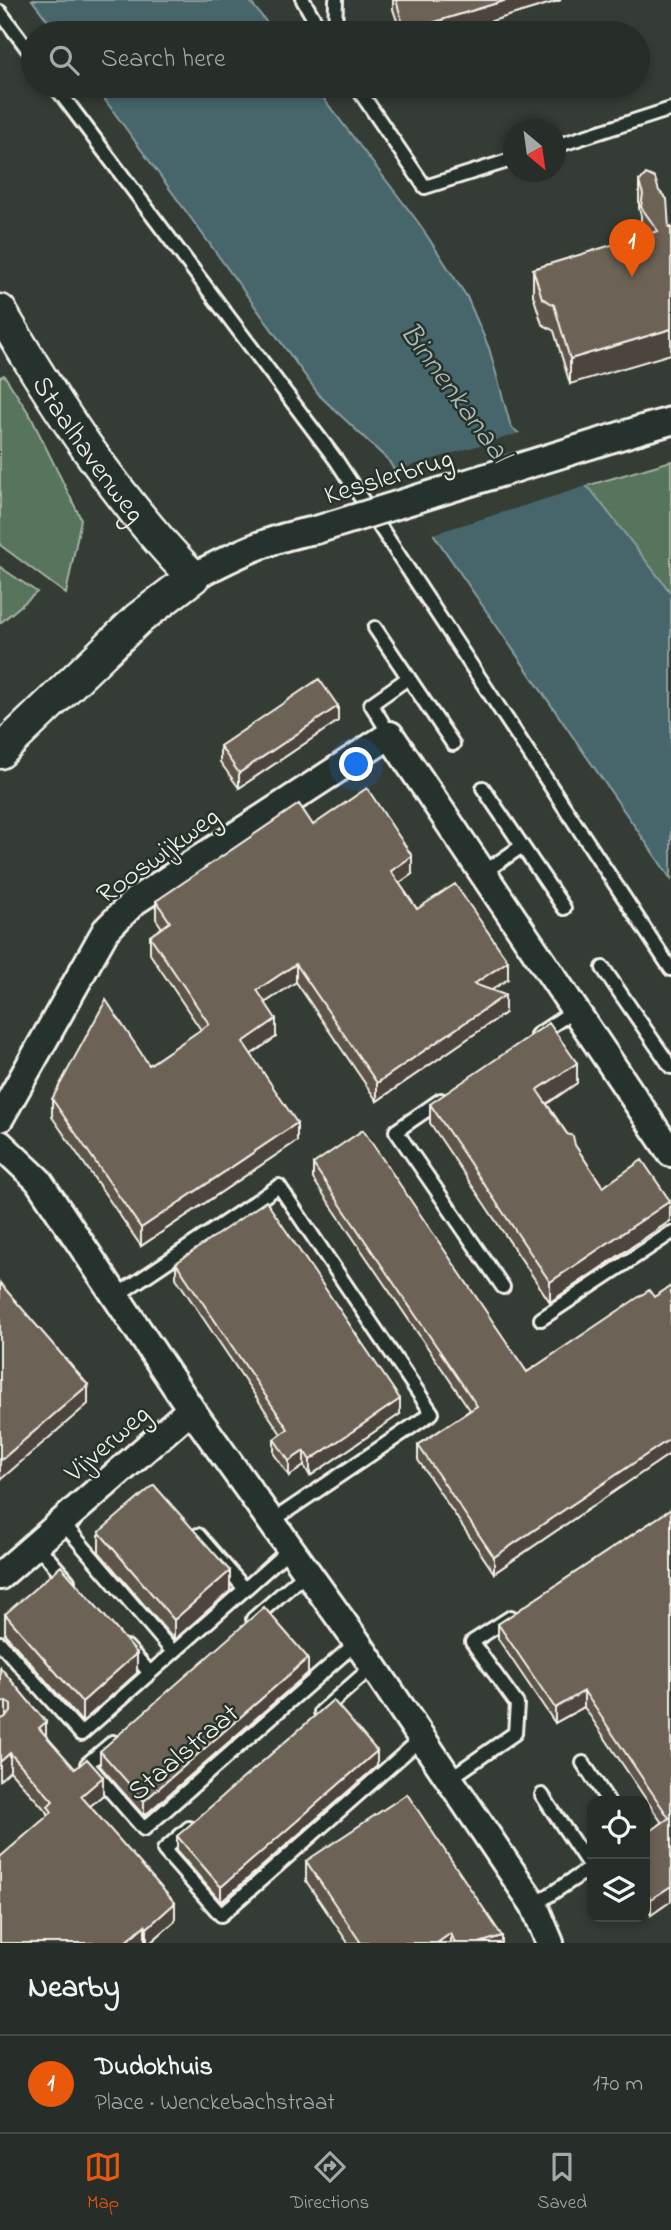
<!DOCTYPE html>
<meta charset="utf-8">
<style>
body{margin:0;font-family:"Indie Flower",sans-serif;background:#2f3530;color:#f1f3f6}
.controls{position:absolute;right:21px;bottom:21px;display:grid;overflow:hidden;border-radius:14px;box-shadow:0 4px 10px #0003}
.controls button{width:63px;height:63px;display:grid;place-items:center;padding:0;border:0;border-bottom:2px solid #434945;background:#272d28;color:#f1f3f6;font:35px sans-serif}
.compass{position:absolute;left:503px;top:119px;width:63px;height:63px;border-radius:50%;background:#272d28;box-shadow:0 4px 10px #0003;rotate:151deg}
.you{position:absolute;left:357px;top:765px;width:24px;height:24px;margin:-18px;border:5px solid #fff;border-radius:50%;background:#1a73e8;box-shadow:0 0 0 10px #1a73e833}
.badge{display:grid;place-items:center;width:46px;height:46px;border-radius:50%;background:#ea580c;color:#fff;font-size:23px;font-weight:700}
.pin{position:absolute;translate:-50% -58px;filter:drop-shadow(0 2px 4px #0008)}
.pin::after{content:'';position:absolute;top:37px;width:24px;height:21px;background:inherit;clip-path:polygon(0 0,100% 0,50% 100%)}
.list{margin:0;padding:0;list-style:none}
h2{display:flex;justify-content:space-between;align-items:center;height:91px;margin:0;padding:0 28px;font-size:30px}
h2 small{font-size:23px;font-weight:400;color:#a4a8a8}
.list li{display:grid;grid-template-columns:46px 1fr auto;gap:21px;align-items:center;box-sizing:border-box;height:98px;padding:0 28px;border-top:2px solid #434945}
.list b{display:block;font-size:26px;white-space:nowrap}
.list p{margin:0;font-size:23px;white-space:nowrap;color:#a4a8a8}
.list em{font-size:23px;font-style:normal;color:#a4a8a8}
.icon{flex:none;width:38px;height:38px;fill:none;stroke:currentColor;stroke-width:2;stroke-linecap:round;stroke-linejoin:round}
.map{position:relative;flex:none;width:671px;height:1943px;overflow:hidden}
.search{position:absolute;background:#272d28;box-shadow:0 4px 10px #0003;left:21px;right:21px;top:21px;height:77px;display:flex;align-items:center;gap:18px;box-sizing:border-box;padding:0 24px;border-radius:38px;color:#a4a8a8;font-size:26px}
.sheet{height:189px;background:#272d28}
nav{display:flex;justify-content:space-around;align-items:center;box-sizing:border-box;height:98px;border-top:2px solid #434945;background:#272d28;font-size:19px;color:#a4a8a8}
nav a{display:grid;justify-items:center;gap:4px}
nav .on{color:#ea580c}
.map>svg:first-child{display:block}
</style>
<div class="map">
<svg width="671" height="1943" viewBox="0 0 671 1943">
<rect width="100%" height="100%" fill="#343c35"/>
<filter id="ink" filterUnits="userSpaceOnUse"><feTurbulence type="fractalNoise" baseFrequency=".0143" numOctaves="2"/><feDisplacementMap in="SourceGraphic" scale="14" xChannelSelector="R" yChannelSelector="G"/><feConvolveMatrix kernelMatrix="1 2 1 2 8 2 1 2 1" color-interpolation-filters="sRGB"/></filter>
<g filter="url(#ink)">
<path fill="#57745c" stroke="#a6b2a2" stroke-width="2" d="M4,375L30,415L81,519L66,594L0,545V377Z
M671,461V593L586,486Z
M0,567L37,592L0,623Z"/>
<path fill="#46666c" stroke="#8c9e9e" stroke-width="2" d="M32,0H249L275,33H57Z
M95,86H314L418,222L467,297L489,348L511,427L591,490L671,593V879L436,538L388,460L320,396Z"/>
<path fill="#343c35" d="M523,432L590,485L430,535L391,472Z"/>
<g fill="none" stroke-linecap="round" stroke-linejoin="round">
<defs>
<path id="service" d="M303,0L322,33
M0,12L33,56
M335,33L336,0
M55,86L336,460L671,969
M356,86L425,187L514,159
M556,146L671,109
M375,628L453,744
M390,735L371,704L408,678
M483,788L564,908
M483,873L522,846
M603,968L671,1067
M537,1035L575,1010
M441,1100L396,1131L503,1287
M116,1296L279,1186L432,1413L272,1521
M541,1319L671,1233
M62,1522L173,1652
M198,1535L245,1589L291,1548
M36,1544L68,1581
M253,1619L308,1571
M0,1643L81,1734L245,1589
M127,1647L150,1673
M321,1712L373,1666
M113,1742L87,1764L144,1829L357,1642
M583,1763L608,1801
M449,1779L515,1733L517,1704L472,1642L511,1617
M542,1795L591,1868
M189,1828L164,1850L221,1915L422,1738
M534,1905L592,1867"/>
<path id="minor" d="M639,430L671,421
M193,577C233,556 271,537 316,530
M0,1118L106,930L135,901L390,735L671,1153
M0,1144L38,1180L191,1409L357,1642L534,1905L550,1943
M0,1576L191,1409"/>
<g id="tertiary">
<path id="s1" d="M0,311C55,405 117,499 193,577L138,619L0,752"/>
</g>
</defs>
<use href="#service" stroke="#f4f1e8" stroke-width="18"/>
<use href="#minor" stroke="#f4f1e8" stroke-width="32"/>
<use href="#tertiary" stroke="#f4f1e8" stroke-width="37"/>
<use href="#service" stroke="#26332d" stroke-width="12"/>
<use href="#minor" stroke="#26332d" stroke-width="26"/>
<use href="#tertiary" stroke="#26332d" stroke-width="32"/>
<defs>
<path id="minor-bridge" d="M316,530L639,430"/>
</defs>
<use href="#minor-bridge" stroke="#f4f1e8" stroke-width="32" stroke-linecap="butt"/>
<use href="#minor-bridge" stroke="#26332d" stroke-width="26"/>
</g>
<path fill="#5d544a" stroke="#f4f1e8" stroke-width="2" d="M393,0H561L452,33H401L393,9Z
M639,182L669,228L570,384L554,331L542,324L533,295V269L643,236L641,233V216L639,208Z
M338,721L239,788L220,762V746Z
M313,825L412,874L399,883L417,909L508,979L491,990L505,1013L377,1101L296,982L265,1003L276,1037L251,1054L297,1141L141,1246L52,1117V1099L149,1065L201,1030L150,954V936L162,928L156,919V901Z
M577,1083L547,1104L603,1187L670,1221L550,1302L430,1123V1104Z
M313,1164L527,1372L654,1297L671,1286V1453L494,1573L418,1460V1445L470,1410L313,1179Z
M176,1263L400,1414L310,1476L304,1466L289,1476L274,1454V1439L281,1434L176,1278Z
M671,1509V1901L651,1915L645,1905V1835L662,1823L584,1707L555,1723L498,1639V1624Z
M99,1532L230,1591L174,1640L99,1552Z
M5,1614L137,1673L82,1722L5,1634Z
M0,1667L46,1736L75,1769L103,1795L90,1806L175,1921L150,1943H0L48,1815V1813L10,1771Z
M308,1673L144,1816L100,1766V1751Z
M377,1766L221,1902L177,1851V1836Z
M306,1861L502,1943H348L306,1881Z"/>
<path fill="#4c453c" stroke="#f4f1e8" stroke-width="2" d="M507,0H561L452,33H405V31Z
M671,329V354L570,384V359Z
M338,706V721L239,788V773Z
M412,856V874L391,889V871Z
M508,961V979L474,1002V984Z
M296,964V982L257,1008V990Z
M505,995V1013L377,1101V1083Z
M276,1019V1037L243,1060V1042Z
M577,1063V1083L537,1110V1090Z
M297,1123V1141L141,1246V1228Z
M670,1201V1221L550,1302V1282Z
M88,1385V1404L0,1480V1461Z
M400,1399V1414L310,1476V1460Z
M671,1438V1453L494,1573V1557Z
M304,1451V1466L289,1476V1461Z
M230,1571V1591L174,1640V1620Z
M137,1653V1673L82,1722V1702Z
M308,1658V1673L144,1816V1801Z
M584,1691V1707L555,1723V1708Z
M6,1701V1719L0,1721V1703Z
M46,1722V1740L39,1728Z
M377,1751V1766L221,1902V1887Z
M10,1753V1771L0,1780V1762Z
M103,1777V1795L81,1814V1796Z
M671,1886V1901L651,1915V1899Z
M175,1903V1921L150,1943H147V1928Z
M145,1925V1943H124Z
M451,1933V1943H437Z
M502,1936V1943H479Z"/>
<path fill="#6c6256" stroke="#f4f1e8" stroke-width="2" d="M396,0H507L405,31Z
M646,174L655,178L659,191L667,199L669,228L671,227V329L570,359L554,305L542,298L533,269L658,231L641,207L643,194L639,182Z
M319,679L338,706L239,773L220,746Z
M367,788L412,856L391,871L417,909L455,884L508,961L474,984L505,995L377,1083L296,964L257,990L276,1019L243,1042L297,1123L141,1228L52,1099L106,1000L149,1065L209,1024L150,936L170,922L156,901L299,804L313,825Z
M549,1023L577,1063L537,1090L567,1134L573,1136L575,1145L603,1187L642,1160L670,1201L550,1282L430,1104Z
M363,1130L527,1372L649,1290L654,1297L671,1286V1438L494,1557L418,1445L477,1406L313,1164Z
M266,1201L400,1399L310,1460L304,1451L289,1461L274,1439L288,1429L176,1263Z
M0,1283L88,1385L0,1461Z
M154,1485L230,1571L174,1620L99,1532Z
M671,1509V1886L651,1899L645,1890V1835L669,1818L584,1691L555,1708L498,1624Z
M61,1566L137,1653L82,1702L5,1614Z
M264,1607L308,1658L144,1801L100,1751Z
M0,1667L46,1722L39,1728L75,1769L87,1759L103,1777L81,1796L175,1903L147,1928L145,1925L124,1943H0V1857L52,1812L48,1806L53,1801L10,1753L0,1762V1719L4,1718L11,1712V1705L6,1701L0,1703Z
M333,1700L377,1751L221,1887L177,1836Z
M407,1794L502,1936L479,1943H455L451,1933L437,1943H361L306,1861Z"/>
</g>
<g text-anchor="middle" stroke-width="5" stroke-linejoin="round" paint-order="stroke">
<g font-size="28" fill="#f4f1e8" stroke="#26332d">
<text dy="10" stroke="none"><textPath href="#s1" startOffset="164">Staalhavenweg</textPath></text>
<text transform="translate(388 475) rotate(-17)" y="10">Kesslerbrug</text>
<text transform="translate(157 854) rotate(-36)" y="10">Rooswijkweg</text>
<text transform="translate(106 1442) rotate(-41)" y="10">Vijverweg</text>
<text transform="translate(182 1751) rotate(-40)" y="10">Staalstraat</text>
</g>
<g font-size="30" font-style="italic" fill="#aeb9b6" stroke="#26332d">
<text transform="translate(456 392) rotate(54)" y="10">Binnenkanaal</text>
</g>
</g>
</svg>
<div class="controls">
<button><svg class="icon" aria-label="locate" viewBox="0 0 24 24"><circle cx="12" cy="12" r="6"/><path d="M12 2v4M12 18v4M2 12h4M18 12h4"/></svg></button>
<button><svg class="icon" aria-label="layers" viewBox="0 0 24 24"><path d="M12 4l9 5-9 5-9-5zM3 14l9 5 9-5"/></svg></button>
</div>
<svg class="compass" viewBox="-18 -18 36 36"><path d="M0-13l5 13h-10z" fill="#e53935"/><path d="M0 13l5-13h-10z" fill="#a4a8a8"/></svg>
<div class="you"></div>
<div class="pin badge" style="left:632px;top:277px">1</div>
<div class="search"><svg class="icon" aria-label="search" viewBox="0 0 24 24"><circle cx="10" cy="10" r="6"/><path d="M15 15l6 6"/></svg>Search here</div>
</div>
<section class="sheet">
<h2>Nearby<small></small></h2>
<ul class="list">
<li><span class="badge">1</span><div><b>Dudokhuis</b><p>Place · Wenckebachstraat</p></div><em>170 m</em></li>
</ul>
</section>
<nav>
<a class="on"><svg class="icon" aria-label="map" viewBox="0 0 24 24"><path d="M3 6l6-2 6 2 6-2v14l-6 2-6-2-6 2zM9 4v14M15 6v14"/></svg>Map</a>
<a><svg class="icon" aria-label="directions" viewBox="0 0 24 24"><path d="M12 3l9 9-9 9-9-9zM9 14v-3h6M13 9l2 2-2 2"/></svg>Directions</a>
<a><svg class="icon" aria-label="saved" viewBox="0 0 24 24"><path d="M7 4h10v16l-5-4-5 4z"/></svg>Saved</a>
</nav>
